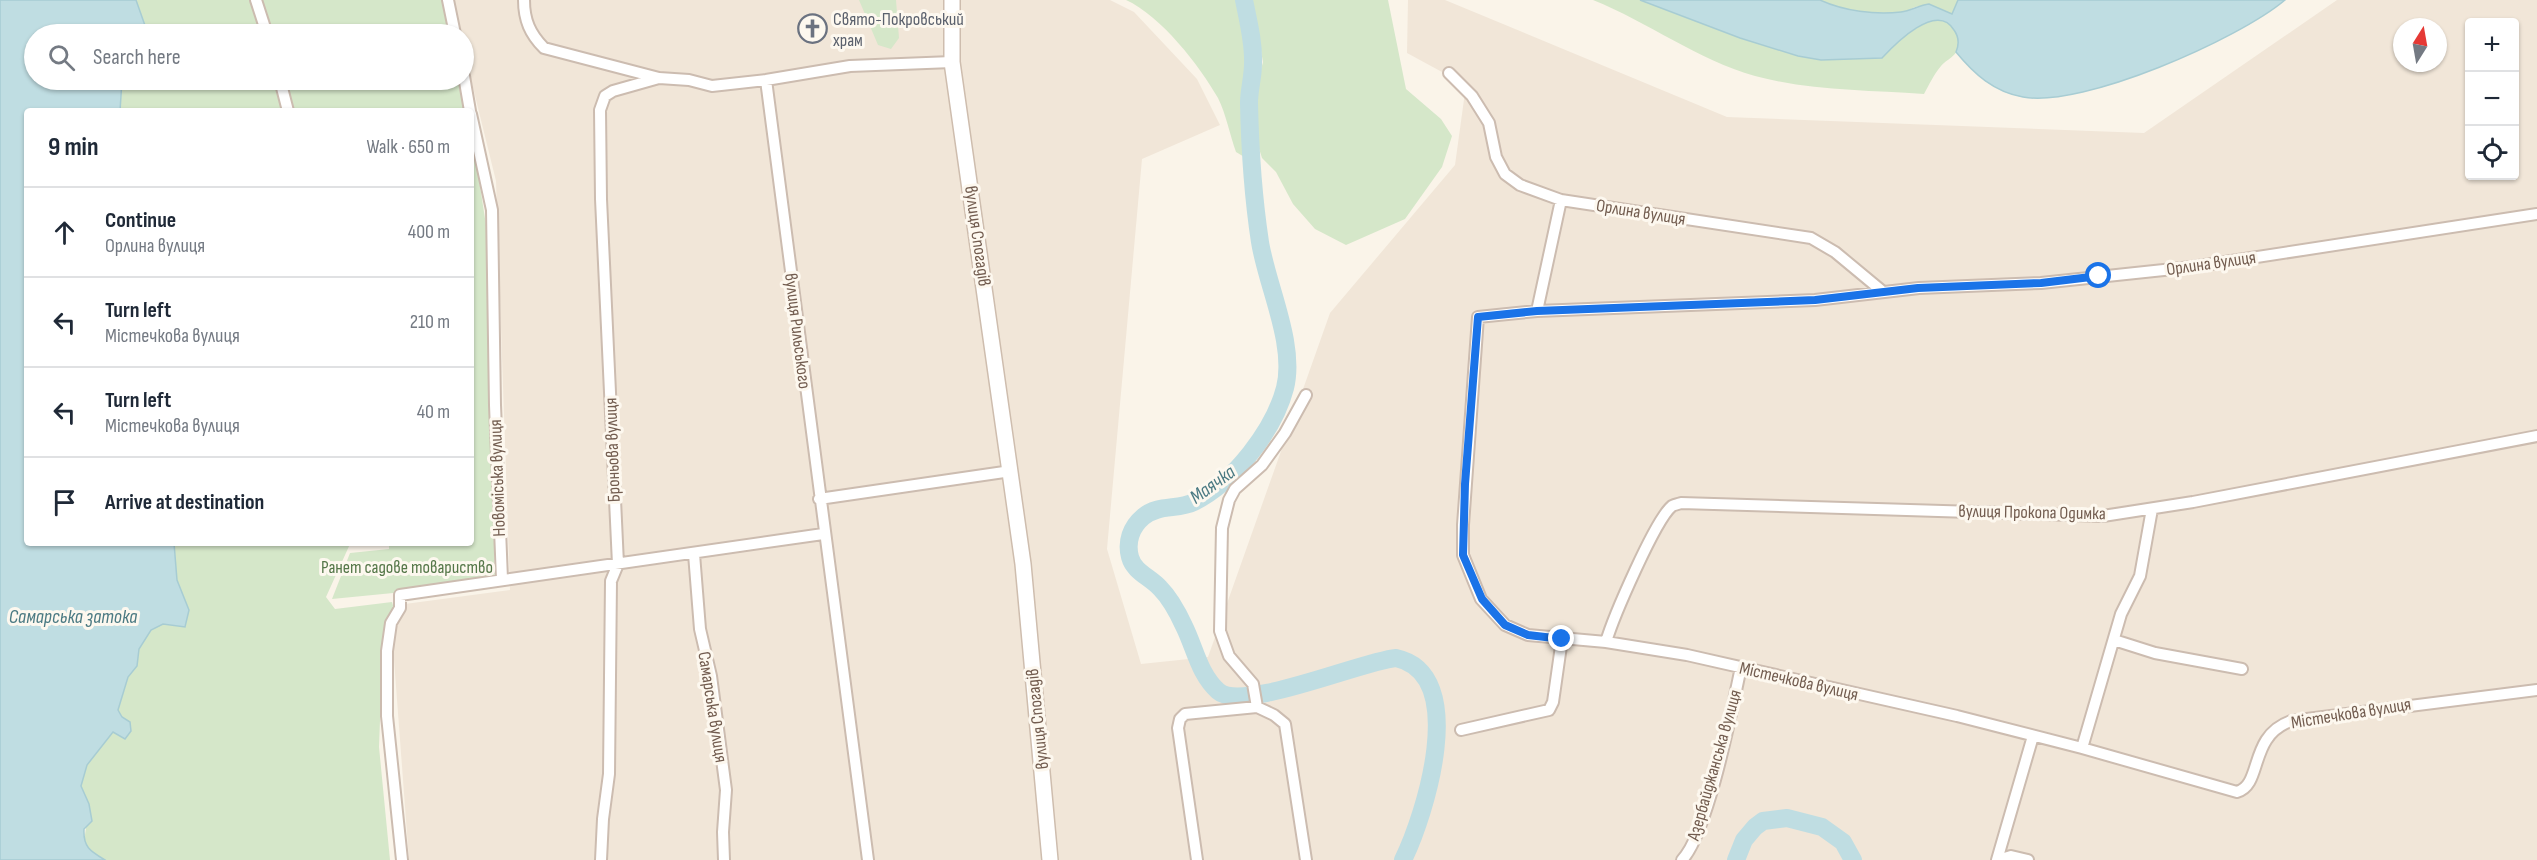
<!DOCTYPE html>
<meta charset="utf-8">
<style>
body{margin:0;font-family:"Sofia Sans Condensed",sans-serif;background:#f2f2f3;color:#1f2937}
.controls{position:absolute;right:18px;top:18px;display:grid;overflow:hidden;border-radius:6px;box-shadow:0 2px 4px #0004}
.controls button{width:54px;height:54px;display:grid;place-items:center;padding:0;border:0;border-bottom:2px solid #e0e1e3;background:#fff;color:#1f2937;font:30px sans-serif}
.compass{position:absolute;left:2393px;top:18px;width:54px;height:54px;border-radius:50%;background:#fff;box-shadow:0 2px 4px #0004;rotate:11deg}
.stop{position:absolute;width:18px;height:18px;margin:-14px;border:4px solid #1a73e8;border-radius:50%;background:#fff}
.stop.end{background:#1a73e8;border-color:#fff;box-shadow:0 2px 6px #0008}
.list{margin:0;padding:0;list-style:none}
h2{display:flex;justify-content:space-between;align-items:center;height:78px;margin:0;padding:0 24px;font-size:26px}
h2 small{font-size:20px;font-weight:400;color:#747a83}
.list li{display:grid;grid-template-columns:39px 1fr auto;gap:18px;align-items:center;box-sizing:border-box;height:90px;padding:0 24px;border-top:2px solid #e0e1e3}
.list b{display:block;font-size:22px;white-space:nowrap}
.list p{margin:0;font-size:20px;white-space:nowrap;color:#747a83}
.list em{font-size:20px;font-style:normal;color:#747a83}
.icon{flex:none;width:33px;height:33px;fill:none;stroke:currentColor;stroke-width:2;stroke-linecap:round;stroke-linejoin:round}
.map{position:relative;flex:none;width:2537px;height:860px;overflow:hidden}
.search{position:absolute;background:#fff;box-shadow:0 2px 4px #0004;left:24px;top:24px;width:450px;height:66px;display:flex;align-items:center;gap:15px;box-sizing:border-box;padding:0 21px;border-radius:33px;color:#747a83;font-size:22px}
.panel{position:absolute;background:#fff;box-shadow:0 2px 4px #0004;left:24px;top:108px;width:450px;height:438px;border-radius:6px}
.map>svg:first-child{display:block}
</style>
<div class="map">
<svg width="2537" height="860" viewBox="0 0 2537 860">
<rect width="100%" height="100%" fill="#faf4e9"/>
<path fill="#f1e6d8" fill-rule="evenodd" d="M451,0H1110L1134,12L1197,79L1220,125L1142,159L1107,549L1141,664L1208,657L1330,313L1455,165L1466,85L1407,53L1408,0H1445L1727,117L2144,133L2337,0H2537V860H409L390,606L510,590L496,181L464,51V34H459ZM2470,22H2514V176H2470ZM2402,27H2438V63H2402Z"/>
<path fill="#d5e7c9" d="M136,0H251L262,34H148Z
M260,0H445L453,34H271Z
M859,0H896L899,38L891,49L878,45Z
M1126,0H1238L1246,35L1243,133L1246,158L1236,152C1230,135 1226,114 1218,98C1199,65 1161,16 1126,0Z
M1252,0H1388L1406,89L1441,119L1452,136L1442,167L1405,219L1346,245L1315,229L1293,204L1276,172L1262,158L1256,139L1255,92L1263,62Z
M1593,0H1640L1740,38L1798,56L1821,60L1882,58C1893,46 1933,6 1950,25C1955,30 1960,39 1959,46C1958,55 1946,60 1941,66C1934,74 1929,85 1924,94C1867,90 1811,91 1755,76C1698,60 1648,22 1593,0Z
M1820,0H1958L1952,14C1941,13 1935,6 1921,6C1914,6 1910,10 1904,12C1878,18 1843,10 1820,0Z
M122,80H275L285,111H120Z
M284,80H462L468,111H293Z
M471,128L486,225L495,583L332,599L350,553L389,549V543H471Z
M174,543H361L350,544L326,597L335,609L392,602L394,609L383,641L379,747L390,860H105L93,855L84,843L89,804L81,786L87,765L122,717L118,710L128,677L137,666L139,649L151,630L163,624L185,627L189,610L177,580Z"/>
<path fill="#bfdde2" stroke="#a7ccd3" stroke-width="1.5" d="M0,0H136L148,34H34V80H122L120,111H27V543H174L177,580L189,610L185,627L163,624L151,630L139,649L137,666L128,677L118,710L122,717L130,722L131,731L125,739L113,732L87,765L81,786L89,804L92,821L84,829C83,847 90,851 105,860H0Z
M1640,0H1820C1844,11 1875,15 1901,12C1911,11 1919,5 1929,4L1952,14L1958,0H2285C2239,39 2083,108 2023,97C1994,92 1974,74 1956,52C1959,45 1959,37 1954,30C1937,1 1895,44 1882,58L1821,60L1798,56L1740,38Z"/>
<g fill="none" stroke-linecap="round" stroke-linejoin="round">
<path stroke="#bfdde2" stroke-width="18" d="M1244,0C1248,20 1254,43 1253,64C1253,77 1249,90 1249,103C1250,149 1253,196 1260,242C1267,286 1296,344 1285,388C1274,430 1234,482 1194,502C1178,510 1158,504 1143,517C1131,527 1126,542 1130,557C1134,572 1150,577 1160,588C1170,598 1178,613 1184,626C1195,648 1199,674 1218,691C1242,713 1362,661 1396,658C1470,674 1425,815 1403,860
M1736,860L1744,840L1755,827L1763,821L1787,818L1822,827L1843,842L1853,860"/>
<defs>
<path id="street" d="M256,0L267,34
M448,0L455,34
M524,0C524,20 530,34 544,48L659,78L689,80L712,86L766,80L850,66L952,62
M1449,73L1472,96L1489,123L1496,157L1505,174L1520,185L1561,200L1811,238L1835,252L1882,291
M464,76L470,111
M280,80L288,111
M766,80L868,860
M471,114L492,210L495,405L502,579
M2537,214L2192,267L2041,283L1919,288L1815,300L1537,311L1478,317L1463,525V555L1481,599L1505,625L1528,635L1606,642L1687,655L1957,716L2082,748L2237,792C2263,785 2248,736 2291,721L2537,690
M1537,311L1561,200
M819,499L1011,471
M694,554L700,629L711,676L726,790L723,832L724,860
M2114,640L2155,653L2242,669
M1606,642C1613,618 1655,520 1672,506C1673,505 1679,504 1681,503L2103,516L2193,502L2537,436
M1257,707L1253,684L1229,656L1220,631L1222,528L1229,500L1235,489L1262,465L1285,433L1306,395
M1461,730L1549,710L1553,702L1562,639
M2082,748L2121,614L2140,576L2152,509
M402,860L387,716V651L391,623L400,608V595L823,534
M601,860L603,819L609,774L611,581L618,564L601,199L600,110L605,96L613,91L659,78
M1197,860L1178,728L1180,719L1185,714L1257,707L1274,715L1285,724L1306,860
M1682,860C1708,833 1732,709 1741,667
M1997,860L2033,736
M1998,860L2011,856L2028,860"/>
<path id="secondary" d="M952,0V62L1023,564L1050,860"/>
</defs>
<use href="#street" stroke="#ccbcb0" stroke-width="14"/>
<use href="#secondary" stroke="#cebdae" stroke-width="18"/>
<use href="#street" stroke="#fff" stroke-width="10"/>
<use href="#secondary" stroke="#fff" stroke-width="15"/>
</g>
<g fill="none" stroke-linecap="round" stroke-linejoin="round">
<path stroke="#1a73e8" stroke-width="8" d="M1562,639L1528,635L1505,625L1482,599L1463,555L1465,484L1478,317L1537,311L1815,300L1918,288L2041,283L2099,276"/>
</g>
<defs>
<symbol id="church-ring" viewBox="-11 -11 22 22"><circle r="9.5" fill="#fdf8ef" stroke="#6b7280" stroke-width="1.5"/><path d="M-1.2-6h2.4v3.5h3.3v2.4h-3.3V6h-2.4V-.1h-3.3v-2.4h3.3Z" fill="#6b7280"/></symbol>
</defs>
<g fill-rule="evenodd">
<use href="#church-ring" x="796" y="12" width="33" height="33"/>
</g>
<g text-anchor="middle" stroke-width="6" stroke-linejoin="round" paint-order="stroke">
<g font-size="18" fill="#5b616d" stroke="#fdf8ef" text-anchor="start">
<text x="833" y="25">Свято-Покровський<tspan x="833" dy="21">храм</tspan></text>
</g>
<g font-size="18" fill="#725c4f" stroke="#fdf8ef">
<text transform="translate(1641 212) rotate(9)" y="6">Орлина вулиця</text>
<text transform="translate(978 236) rotate(82)" y="6">вулиця Спогадів</text>
<text transform="translate(2211 263) rotate(-8)" y="6">Орлина вулиця</text>
<text transform="translate(798 331) rotate(83)" y="6">вулиця Рильського</text>
<text transform="translate(612 450) rotate(-92)" y="6">Броньова вулиця</text>
<text transform="translate(497 478) rotate(-92)" y="6">Новоміська вулиця</text>
<text transform="translate(2032 512) rotate(1)" y="6">вулиця Прокопа Одимка</text>
<text transform="translate(1799 681) rotate(13)" y="6">Містечкова вулиця</text>
<text transform="translate(713 707) rotate(81)" y="6">Самарська вулиця</text>
<text transform="translate(2351 713) rotate(-9)" y="6">Містечкова вулиця</text>
<text transform="translate(1037 719) rotate(-96)" y="6">вулиця Спогадів</text>
<text transform="translate(1714 765) rotate(-74)" y="6">Азербайджанська вулиця</text>
</g>
<g font-size="18" fill="#557749" stroke="#fdf8ef">
<text x="407" y="573">Ранет садове товариство</text>
</g>
<g font-size="20" font-style="italic" fill="#4b7a83" stroke="#fdf8ef">
<text transform="translate(1212 484) rotate(-36)" y="7">Маячка</text>
<text x="73" y="623">Самарська затока</text>
</g>
</g>
</svg>
<div class="controls">
<button>+</button>
<button>−</button>
<button><svg class="icon" aria-label="locate" viewBox="0 0 24 24"><circle cx="12" cy="12" r="6"/><path d="M12 2v4M12 18v4M2 12h4M18 12h4"/></svg></button>
</div>
<svg class="compass" viewBox="-18 -18 36 36"><path d="M0-13l5 13h-10z" fill="#e53935"/><path d="M0 13l5-13h-10z" fill="#747a83"/></svg>
<div class="stop" style="left:2099px;top:276px"></div>
<div class="stop end" style="left:1562px;top:639px"></div>
<div class="search"><svg class="icon" aria-label="search" viewBox="0 0 24 24"><circle cx="10" cy="10" r="6"/><path d="M15 15l6 6"/></svg>Search here</div>
<section class="panel">
<h2>9 min<small>Walk · 650 m</small></h2>
<ul class="list">
<li><svg class="icon" aria-label="ahead" viewBox="0 0 24 24"><path d="M12 20V5M6 11l6-6 6 6"/></svg><div><b>Continue</b><p>Орлина вулиця</p></div><em>400 m</em></li>
<li><svg class="icon" aria-label="left" viewBox="0 0 24 24"><path d="M17 20v-9H6M10 6l-5 5 5 5"/></svg><div><b>Turn left</b><p>Містечкова вулиця</p></div><em>210 m</em></li>
<li><svg class="icon" aria-label="left" viewBox="0 0 24 24"><path d="M17 20v-9H6M10 6l-5 5 5 5"/></svg><div><b>Turn left</b><p>Містечкова вулиця</p></div><em>40 m</em></li>
<li><svg class="icon" aria-label="arrive" viewBox="0 0 24 24"><path d="M6 21V4h12l-3 4 3 4H6"/></svg><div><b>Arrive at destination</b></div></li>
</ul>
</section>
</div>
